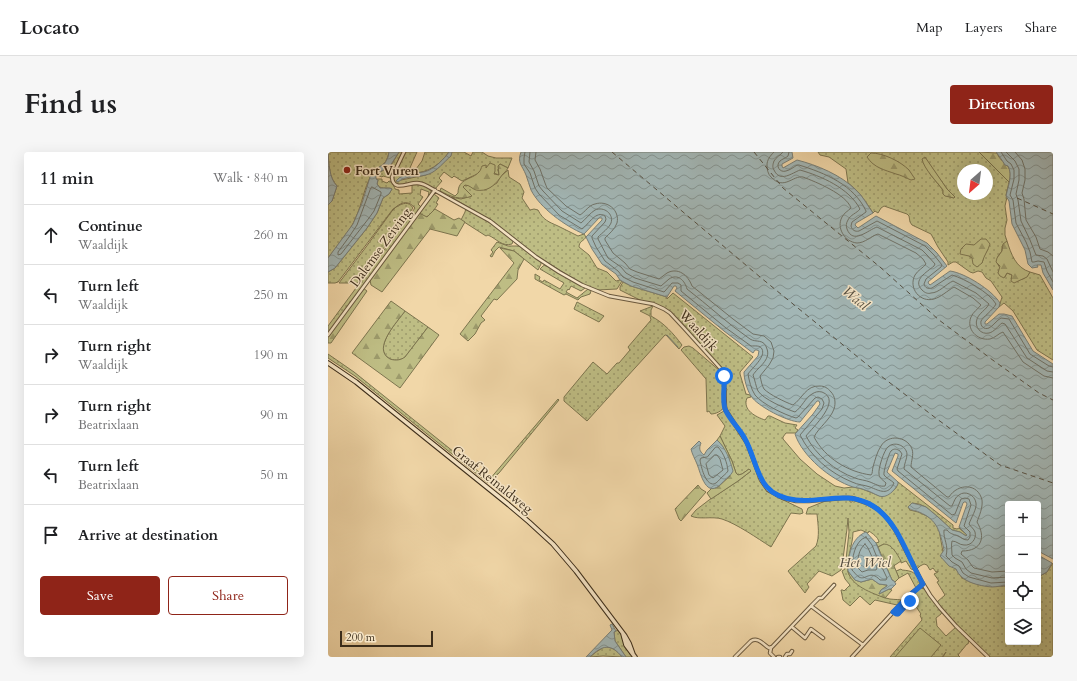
<!DOCTYPE html>
<meta charset="utf-8">
<style>
body{margin:0;font-family:Cardo,serif;background:#f6f6f6;color:#202124}
.controls{position:absolute;right:12px;bottom:12px;display:grid;overflow:hidden;border-radius:4px;box-shadow:0 4px 16px #0002}
.controls button{width:36px;height:36px;display:grid;place-items:center;padding:0;border:0;border-bottom:1px solid #e0e0e0;background:#fff;color:#202124;font:20px sans-serif}
.compass{position:absolute;left:629px;top:12px;width:36px;height:36px;border-radius:50%;background:#fff;box-shadow:0 4px 16px #0002;rotate:208deg}
.scale{position:absolute;left:12px;bottom:10px;width:93px;box-sizing:border-box;padding-left:4px;border:2px solid #3c2d1a;border-top:0;font-size:11px;line-height:14px;white-space:nowrap;color:#3c2d1a;-webkit-text-stroke:3px #f6e5c6;paint-order:stroke}
.stop{position:absolute;width:12px;height:12px;margin:-9px;border:3px solid #1a73e8;border-radius:50%;background:#fff}
.stop.end{background:#1a73e8;border-color:#fff;box-shadow:0 1px 4px #0008}
.list{margin:0;padding:0;list-style:none}
h2{display:flex;justify-content:space-between;align-items:center;height:52px;margin:0;padding:0 16px;font-size:17px}
h2 small{font-size:13px;font-weight:400;color:#757577}
.list li{display:grid;grid-template-columns:26px 1fr auto;gap:12px;align-items:center;box-sizing:border-box;height:60px;padding:0 16px;border-top:1px solid #e0e0e0}
.list b{display:block;font-size:15px;white-space:nowrap}
.list p{margin:0;font-size:13px;white-space:nowrap;color:#757577}
.list em{font-size:13px;font-style:normal;color:#757577}
.actions{display:flex;gap:8px;padding:12px 16px}
.actions a{flex:1;padding:9px 0;border:1px solid #8f2418;border-radius:4px;text-align:center;font-size:14px;color:#8f2418}
.actions .main{background:#8f2418;color:#fff}
.icon{flex:none;width:22px;height:22px;fill:none;stroke:currentColor;stroke-width:2;stroke-linecap:round;stroke-linejoin:round}
.map{position:relative;flex:none;width:725px;height:505px;overflow:hidden;border-radius:4px}
header{display:flex;align-items:center;gap:24px;box-sizing:border-box;height:56px;padding:0 20px;background:#fff;border-bottom:1px solid #e0e0e0}
header strong{font-size:19px}
nav{display:flex;gap:22px;margin-inline-start:auto;font-size:14px}
.intro{display:flex;align-items:center;justify-content:space-between;box-sizing:border-box;height:96px;padding:0 24px}
h1{margin:0;font-size:28px}
.button{padding:10px 18px;border-radius:4px;background:#8f2418;color:#fff;font-size:14px;font-weight:700}
main{display:flex;gap:24px;padding:0 24px}
aside{flex:1;background:#fff;border-radius:4px;box-shadow:0 4px 16px #0002}
.map>svg:first-child{display:block}
</style>
<header>
<strong>Locato</strong>
<nav><a>Map</a><a>Layers</a><a>Share</a></nav>
</header>
<div class="intro"><h1>Find us</h1><a class="button">Directions</a></div>
<main>
<aside>
<h2>11 min<small>Walk · 840 m</small></h2>
<ul class="list">
<li><svg class="icon" aria-label="ahead" viewBox="0 0 24 24"><path d="M12 20V5M6 11l6-6 6 6"/></svg><div><b>Continue</b><p>Waaldijk</p></div><em>260 m</em></li>
<li><svg class="icon" aria-label="left" viewBox="0 0 24 24"><path d="M17 20v-9H6M10 6l-5 5 5 5"/></svg><div><b>Turn left</b><p>Waaldijk</p></div><em>250 m</em></li>
<li><svg class="icon" aria-label="right" viewBox="0 0 24 24"><path d="M7 20v-9h11M14 6l5 5-5 5"/></svg><div><b>Turn right</b><p>Waaldijk</p></div><em>190 m</em></li>
<li><svg class="icon" aria-label="right" viewBox="0 0 24 24"><path d="M7 20v-9h11M14 6l5 5-5 5"/></svg><div><b>Turn right</b><p>Beatrixlaan</p></div><em>90 m</em></li>
<li><svg class="icon" aria-label="left" viewBox="0 0 24 24"><path d="M17 20v-9H6M10 6l-5 5 5 5"/></svg><div><b>Turn left</b><p>Beatrixlaan</p></div><em>50 m</em></li>
<li><svg class="icon" aria-label="arrive" viewBox="0 0 24 24"><path d="M6 21V4h12l-3 4 3 4H6"/></svg><div><b>Arrive at destination</b></div></li>
</ul>
<div class="actions"><a class="main">Save</a><a>Share</a></div>
</aside>
<div class="map">
<svg width="725" height="505" viewBox="0 0 725 505">
<defs>
<pattern id="grass-dots" width="8" height="8" patternUnits="userSpaceOnUse"><rect width="8" height="8" fill="#bebd84"/><path d="M2 2h.1M6 6h.1" fill="none" stroke="#9c9a6b" stroke-width="1.8" stroke-linecap="round"/></pattern>
<pattern id="forest-firs" width="22" height="20" patternUnits="userSpaceOnUse"><rect width="22" height="20" fill="#bebd84"/><path d="M5 1l3.5 6h-7zM16 11l3.5 6h-7z" fill="#9c9a6b"/></pattern>
<pattern id="water-waves" width="16" height="10" patternUnits="userSpaceOnUse"><rect width="16" height="10" fill="#a2b6b5"/><path d="M0 5q4-4 8 0t8 0" fill="none" stroke="#859492"/></pattern>
</defs>
<rect width="100%" height="100%" fill="#f1d7a8"/>
<filter id="stains"><feTurbulence type="fractalNoise" baseFrequency=".005" numOctaves="4"/><feColorMatrix values="0 0 0 0 .2 0 0 0 0 .09 0 0 0 0 .02 0 0 0 .5 -.17"/></filter>
<radialGradient id="worn" r=".72"><stop offset=".6" stop-color="#630" stop-opacity="0"/><stop offset="1" stop-color="#630" stop-opacity=".3"/></radialGradient>
<path fill="url(#grass-dots)" stroke="#7d754f" fill-rule="evenodd" d="M0,0H61C58,17 48,13 43,24C36,36 34,52 28,65C22,80 10,93 0,106V53L4,49L9,34C1,26 0,11 0,0Z
M71,0H74L62,26L55,24L54,25L49,23H48V22L62,15Z
M78,0H89L81,18L82,22L72,25L73,28L98,23L123,0H136L143,4L145,0H154L160,4L168,6H184L180,16L172,12L170,18L171,23L158,18L134,29L126,24L124,26L116,20L111,26L114,29L107,37L94,31L70,33L66,30L65,25Z
M97,0H121C113,12 100,21 85,21L94,9Z
M490,0H651L681,30L678,43L679,45L677,54L679,68L677,76V83L679,89L674,94V99L670,104L669,111L672,116L670,121L677,125L679,121L684,123L683,127C692,128 697,129 702,120L712,123L725,146V208L709,198L685,159L676,151L671,155L674,145L663,129L658,126L654,120L650,119L645,121L642,120L628,110H625L620,113V110L610,95L603,82L584,73L582,70L581,64L579,62L556,54L553,56L550,61L547,59L545,61C538,50 531,39 520,31L518,17L501,5L492,3ZM597,6L619,37L627,45L626,46L615,42V38L602,22ZM635,18H659V42H635ZM644,93L660,97L656,104L654,111L641,104Z
M180,18L181,25L192,32L196,40L194,46L202,58L206,57L210,58C215,68 221,70 230,74C237,77 243,81 250,84L256,82L258,85C256,89 251,89 251,95L261,103L269,116L279,120L288,129L292,128L294,129L289,137L269,138L254,132L209,104L166,70L123,45L133,47L143,44L135,35L137,33H139L157,38L169,31L172,25Z
M48,27H54V29L59,31L61,29C65,30 66,33 67,37L71,38V42L84,41V33C89,32 103,33 103,39C103,41 101,44 100,45L101,40L93,37L92,43L95,45L90,52L93,55L0,182V174L87,56C81,49 75,49 68,55C75,51 81,49 85,56L30,131H11L38,95L64,59L68,55L65,57L10,130L7,131H0V120L7,116L39,76L49,61L55,46L61,42L64,37C58,35 52,38 49,32L50,28Z
M106,42L111,46L108,51L110,52C108,55 102,65 97,65C95,64 93,62 91,61Z
M138,56C155,66 171,76 185,89L184,92C174,95 169,87 160,83L158,84L133,68L137,60Z
M169,90L180,94H191L213,110V112L210,118L186,99L171,95L167,99L164,105L162,104L165,100L163,98Z
M217,113L257,136L253,139L243,134L241,138L240,137L238,140L249,146L260,137L263,139L262,142L253,145L250,148L238,142L236,143L207,127V122L212,125L211,128L215,130L216,128L232,137L236,131L212,117L215,114Z
M295,130L303,134L339,145V147L345,141L425,205L412,220V222L418,242L422,243L423,245L419,246C414,258 428,265 437,268L440,264H442L457,271L469,273L467,276L470,278L468,281H458L455,285V287L472,307L489,322L507,334L516,336L525,335L534,337L552,344C560,341 569,340 570,330L625,373V376L629,377L631,376L639,383L638,384L632,380L624,378L610,365L598,355L591,352L584,351L580,355L582,358L590,360L601,365L608,372L611,378L615,400L625,415L628,417L634,426L642,430L653,433L671,434H680V490H710V425L719,420L725,411V505H662L622,466L609,450L617,443L609,430L611,429L606,422L610,420V419L608,420L605,416L602,418L599,413L596,412L592,414L588,418C579,400 570,374 555,360C546,352 534,346 522,345C494,342 451,361 434,327C430,316 426,303 421,292C412,273 392,261 399,237L397,235V223L392,215L354,171L341,159L337,157L312,148L292,138V135Z
M249,150L276,164L271,170L246,157Z
M325,154L323,158V164C336,171 345,181 354,193L351,197L338,183H337L297,227L259,269L236,249V245L265,210L279,222L289,211H291L302,198L300,195L323,168L322,164L312,159Z
M77,159L100,175L77,205C73,208 68,209 62,207C43,197 70,169 77,159Z
M361,194L365,196L392,219L395,227L396,255C394,259 388,262 383,262L381,259L379,260L378,227L353,198L356,195Z
M0,202L26,220L161,328L230,247L231,248L171,321L160,331L27,224L0,206Z
M396,259L412,280L419,293L432,327L437,335L447,344L474,357L475,361L472,362L463,361L443,395C429,386 409,372 394,367C384,364 371,368 363,364L368,358L381,348L410,329L423,319L421,317L414,322L410,323L408,321L404,309L392,284L397,274L389,263Z
M522,347V350H524L525,347C564,359 570,385 586,418L583,417L578,409L573,411V409L556,392L550,395L548,391L551,390C550,385 545,382 541,379L540,381L533,378L525,380C525,393 518,407 520,420C522,430 549,443 558,446C563,448 569,447 573,448L569,453L547,448L542,453L532,444L522,454L515,448L513,438H515L516,439L522,433L517,427L514,419L517,417L521,380L520,366L519,377L514,414L513,418L504,424L491,419L479,432L481,435L477,441L460,419L488,394C492,384 490,373 489,362H478L480,356L500,348Z
M573,417L574,418C585,419 587,420 592,430L591,433L588,436L580,421L571,426L568,419Z
M592,436L597,437L614,460L613,462L608,466L609,474L618,484L628,475L641,488L640,492H639L630,503L632,505H615L618,500L614,505H562L594,468L592,463L593,462L583,447L569,460L568,459L584,442Z
M290,478L293,482L297,493L306,505H298L287,489L286,480Z
M276,495C284,495 289,498 294,505L275,504L262,505L268,500Z"/>
<path fill="url(#forest-firs)" stroke="#7d754f" d="M651,0L669,1C674,14 686,11 681,30Z
M543,1C555,1 572,9 581,18C583,21 585,24 587,27L583,28C578,26 573,23 568,22C557,18 546,16 539,5Z
M597,5L619,37L627,45L626,46L617,44L615,42V38C609,30 596,17 594,7Z
M162,11L167,13V19L166,22L171,23L170,14L172,12L180,16C178,20 174,22 172,26C166,34 159,40 148,38C144,37 142,33 137,33L135,35L144,44C132,49 122,44 112,39L113,36L127,44L130,41C130,26 144,28 151,20C153,18 153,16 154,14L158,13V16Z
M107,57L126,68L131,66L137,70L129,84L102,77L54,140L43,133L42,128L91,61L99,65Z
M653,87H658L662,92C660,99 656,103 654,111L649,115L645,112L644,106L641,104L632,102L633,97L638,92L646,93Z
M679,89C683,102 688,116 702,120L699,125L686,131L683,129L684,123L682,122L679,121L676,126L672,124L670,121L672,114L668,110L669,106L674,99L675,92Z
M172,96L186,99L196,107L190,118L189,127L169,148L166,147L153,164L157,168L153,171L147,182L140,189L132,182L186,111Z
M35,136L39,139L3,191H0V185Z
M63,149L77,159C70,169 43,197 62,207C68,209 73,208 77,205L100,175L111,183L72,236L24,201Z
M392,284L404,309L408,321L410,323L414,322L421,317L423,319L410,329L383,347L379,341L384,336L390,335L402,324L395,295L389,288Z
M370,333L373,337L378,340L353,369L351,367L347,357Z
M556,392C564,392 569,402 573,409L567,413L566,414L571,426L567,430L564,428L550,395Z
M520,419L527,428L533,430L544,427L551,432L558,433L559,434L553,438L551,442L561,437L564,438L557,446C544,441 523,434 520,419Z"/>
<path fill="#bebd84" stroke="#7d754f" d="M592,476L613,493L603,505H567Z"/>
<path fill="url(#water-waves)" stroke="#797f77" d="M0,0C1,11 1,26 9,34L4,49L0,53Z
M61,0H71L62,14L48,22V27L50,28L49,32L52,36H62L64,37L61,42L55,46L49,61L39,76L7,116L0,120V106L25,72L34,51L42,25L47,18L57,11L60,5Z
M121,0H124L123,4C116,10 109,19 101,22C91,26 78,23 70,30L68,29C76,19 88,23 99,19C107,16 116,7 121,0Z
M193,0H464L465,6L454,12V14L455,16L469,8C489,13 513,23 528,38C535,44 539,53 545,61L528,71L527,73L530,76L548,64L599,91L609,101L619,114L600,130L601,132L602,133L622,119C637,121 664,138 672,151L671,155L657,170V172H659L671,162H676L684,164L705,199L725,212V407L710,399V352H680V434C675,433 669,435 664,435C651,434 633,430 628,417L621,414L612,404L616,398C612,380 610,368 591,360C587,358 583,359 580,355L584,351L592,353L598,355L610,365L624,378L632,380L638,384L639,383L631,375L639,352L638,350H636L635,351L628,371L564,319L570,304V302L567,301L559,320L570,330V332C567,338 559,347 551,344C546,342 542,339 537,338C533,336 529,336 525,335C503,328 474,304 467,282L485,262L492,252L491,249H489L472,270C460,270 429,254 423,244C419,238 416,227 416,220L430,204L431,199L429,198H427L425,201L396,179L347,139L349,136L348,134H346L339,145L303,134L292,128L288,122L274,112L264,97L258,85L274,68V66H271L256,82C237,74 212,56 203,38C201,33 200,28 198,23C194,13 189,11 193,0Z
M668,0H725V138L715,121L713,113H709L710,115L704,116L700,112L697,98L684,72L681,49L678,44C680,34 685,23 680,14L677,13C674,8 671,4 668,0Z
M389,288C398,296 402,308 405,319C402,325 398,326 394,331C378,348 373,322 369,312C367,307 364,302 363,297L371,289L373,291C371,296 371,299 376,303L379,298Z
M538,380L548,391L552,401L564,428L566,429L568,432L563,437H561L551,442L553,438L559,434V433L551,432L544,427L533,430L527,428L520,419C520,404 523,386 538,380Z
M710,403L724,411L719,420L710,425Z
M284,472L288,479L286,480L287,489L298,505H294C283,491 274,493 262,505H258L284,478L282,473Z"/>
<g fill="none" stroke-linecap="round" stroke-linejoin="round">
<path stroke="#6f7268" stroke-width="1" d="M197,0L196,6V12L202,21L207,36L211,42L231,63L254,77C261,72 268,58 277,64L278,67L277,70L264,84V86L268,95L277,109L290,119L295,125L305,130L336,140L337,139L344,131H350L353,133V139L398,176L423,194C427,194 432,193 434,197C438,205 424,216 420,222C421,228 423,237 427,243C434,252 457,263 468,266L470,265L487,246L490,245L494,247L496,251L494,257L472,283C483,305 502,321 524,330C530,333 537,333 542,335C552,339 560,344 566,331C563,328 558,326 556,323C555,320 561,301 563,299C566,296 569,297 572,299L574,302L569,317L570,319L624,363L627,362L633,347L637,346L641,347L643,353L636,374L642,380V385L640,388C635,388 635,386 630,384C625,382 622,382 619,378H616C615,387 621,393 618,404L624,410L631,414L635,421L641,425L663,431L680,430
M202,0L201,10L206,19L211,34L215,39L234,59L253,71C258,67 262,61 267,58C276,54 286,62 283,71C281,76 274,81 270,85V87L280,106L293,115L298,121L307,126L333,134C336,132 338,129 341,127C350,121 357,129 359,137C380,153 400,172 422,187C428,191 436,186 439,197C443,208 430,215 425,223C427,228 428,235 430,239C435,247 458,257 467,260C474,255 477,246 484,242C487,240 490,239 494,240C515,248 484,276 478,284C488,303 507,319 527,326C532,328 537,328 542,330C547,332 552,335 557,334L558,331C555,328 551,326 551,322C550,317 556,298 560,295C566,289 578,293 579,302C579,307 576,312 576,317L622,354H624C626,350 627,345 631,343C637,338 647,343 648,351C649,357 643,366 641,372C643,375 646,377 647,380C649,387 643,394 636,393C631,393 629,389 624,389C623,392 624,400 624,403L627,406L634,410L638,417L643,421L664,426L680,425
M208,0L207,8L212,17L217,31L219,36L238,54L252,63C257,60 261,53 267,52C279,48 292,58 289,71C287,77 281,82 277,86V88L285,101L297,111L302,117L309,120L331,127C334,125 336,123 339,121C350,115 360,123 364,134L405,167L425,182L436,184L443,190L446,199L445,206L441,213L432,224C433,228 434,234 436,237C442,243 457,250 465,253C474,247 478,233 492,234C496,234 500,236 503,240C507,244 508,251 506,257C502,268 491,275 486,285C497,306 520,320 543,323C545,321 544,318 545,315C547,308 549,300 553,294C560,282 579,284 584,297C586,303 583,309 583,315L619,345H621C630,331 650,331 654,348C655,356 651,364 649,370C658,385 654,399 634,399L633,402L640,408L644,414L646,416L664,420L680,419
M446,0C442,4 439,8 439,13C439,18 440,22 443,25C456,39 465,23 475,25C488,30 518,42 523,56C520,59 516,61 514,65C508,76 517,90 529,91C537,91 543,84 550,82L588,101L595,107L598,112C595,116 590,118 587,123C580,136 592,151 606,147C613,145 619,139 626,135L645,146L653,153C650,157 645,160 643,165C638,177 649,189 662,187C667,186 671,181 675,180L695,210L716,224L725,226
M455,0C453,3 448,5 446,9C445,12 444,15 446,18C452,31 464,21 472,18C493,24 521,36 532,57C529,61 522,63 520,68C518,71 518,74 519,77C525,93 540,78 549,75L594,98L599,103L607,112L606,114C599,120 584,128 594,138C597,141 600,142 603,141C611,141 618,132 625,129L648,141L661,152C658,158 651,161 649,167C646,175 653,183 661,181C666,180 670,174 674,171L677,172L699,206L719,219L725,220
M461,0L460,4C458,6 454,7 452,9C447,14 452,21 458,19C462,18 466,15 469,13H471C497,21 526,33 538,59V60L524,70L523,74C524,78 527,80 531,79L549,69L597,94L606,103L614,113L613,115L598,127L596,132C597,136 600,137 604,136L624,123C637,127 661,140 668,152C665,158 655,165 653,169C652,174 656,178 661,176C665,174 669,168 673,166L681,167L702,202L721,214L725,215
M673,0L679,9L683,12L686,18V27L682,43L685,48L688,71L698,90L702,100L704,110H706L710,109L716,110L719,119L725,130
M678,0L687,9L691,17V28L688,42L690,48L693,69L702,88L708,103L715,104L719,107L725,120
M687,0L694,8L697,17V28L694,41L696,47L698,68L708,85L712,97L720,100L725,104
M44,35L53,40V42L46,59L41,66L13,102L10,103V100L21,85L29,73L42,38Z
M388,295H390C396,302 399,310 400,319C398,322 396,323 393,326C391,328 389,331 386,332C377,333 373,314 372,308L373,306L379,305Z
M387,303H389L392,307L395,318L385,326L381,323L378,312Z
M538,385L544,393L548,403L559,426L558,428H552C542,417 538,429 531,425C529,424 526,420 524,418C524,407 526,389 538,385Z
M537,392L540,396L549,416L548,418H540L534,420L529,415C530,407 530,398 537,392Z"/>
<path stroke="#797f77" stroke-width="1" d="M339,183L350,195"/>
<path stroke="#564f41" stroke-width="1" stroke-dasharray="5 4" stroke-linecap="butt" d="M284,0L432,125L553,224L609,267L672,313L725,331
M426,0L455,36L552,115L611,168L666,209L711,241L725,248
M689,46L725,62"/>
<defs>
<path id="street" d="M76,0L64,25C65,40 79,31 89,31C92,31 95,32 99,34L162,69L208,105L231,120L254,133L281,144L325,152L336,157L342,161L356,176L393,217L396,228L397,257L419,291L433,328L440,338L455,346L468,349H481L515,346H524L539,351L550,357L559,366L568,379L594,430L602,443L612,456L628,474L660,505
M0,183L107,38
M506,433L494,446H491L483,454L535,493
M565,460L570,462L581,450H583L585,451
M464,475L477,486L483,477L495,486
M443,496L442,501L446,505
M407,505L423,489C430,485 435,492 441,496L444,495L483,454
M450,505H452
M457,505L459,502H462L464,499
M524,505L580,444L595,432"/>
<path id="secondary" d="M0,211L28,230L181,353L201,370L225,392L248,419L297,484L301,491L305,502
M295,482L298,493L307,505"/>
</defs>
<use href="#street" stroke="#69583e" stroke-width="4.5"/>
<use href="#secondary" stroke="#3c2d1a" stroke-width="5.5"/>
<use href="#street" stroke="#f6e5c6" stroke-width="2.5"/>
<use href="#secondary" stroke="#f6e5c6" stroke-width="3.5"/>
</g>
<g fill="none" stroke-linecap="round" stroke-linejoin="round">
<path stroke="#1a73e8" stroke-width="5" d="M396,224C397,234 394,247 397,257C401,267 411,276 416,285C432,313 427,344 468,348C495,351 519,338 545,354C571,370 580,407 595,432L582,443L565,460L568,462H570L582,449"/>
</g>
<circle fill="#8f2418" stroke="#f6e5c6" stroke-width="1.5" cx="19" cy="18" r="4"/>
<g text-anchor="middle" stroke-width="3" stroke-linejoin="round" paint-order="stroke">
<g font-size="13" font-weight="bold" fill="#3c2d1a" stroke="#f6e5c6" text-anchor="start">
<text x="27" y="23">Fort Vuren</text>
</g>
<g font-size="13" fill="#3c2d1a" stroke="#f6e5c6">
<text transform="translate(52 95) rotate(-54)" y="5">Dalemse Zeiving</text>
<text transform="translate(371 178) rotate(48)" y="5">Waaldijk</text>
<text transform="translate(165 327) rotate(39)" y="5">Graaf Reinaldweg</text>
</g>
<g font-size="14" font-style="italic" fill="#564f41" stroke="#f6e5c6">
<text transform="translate(528 146) rotate(39)" y="5">Waal</text>
<text x="537" y="415">Het Wiel</text>
</g>
</g>
<rect width="100%" height="100%" filter="url(#stains)"/>
<rect width="100%" height="100%" fill="url(#worn)"/>
</svg>
<div class="controls">
<button>+</button>
<button>−</button>
<button><svg class="icon" aria-label="locate" viewBox="0 0 24 24"><circle cx="12" cy="12" r="6"/><path d="M12 2v4M12 18v4M2 12h4M18 12h4"/></svg></button>
<button><svg class="icon" aria-label="layers" viewBox="0 0 24 24"><path d="M12 4l9 5-9 5-9-5zM3 14l9 5 9-5"/></svg></button>
</div>
<svg class="compass" viewBox="-18 -18 36 36"><path d="M0-13l5 13h-10z" fill="#e53935"/><path d="M0 13l5-13h-10z" fill="#757577"/></svg>
<div class="scale">200 m</div>
<div class="stop" style="left:396px;top:224px"></div>
<div class="stop end" style="left:582px;top:449px"></div>
</div>
</main>
